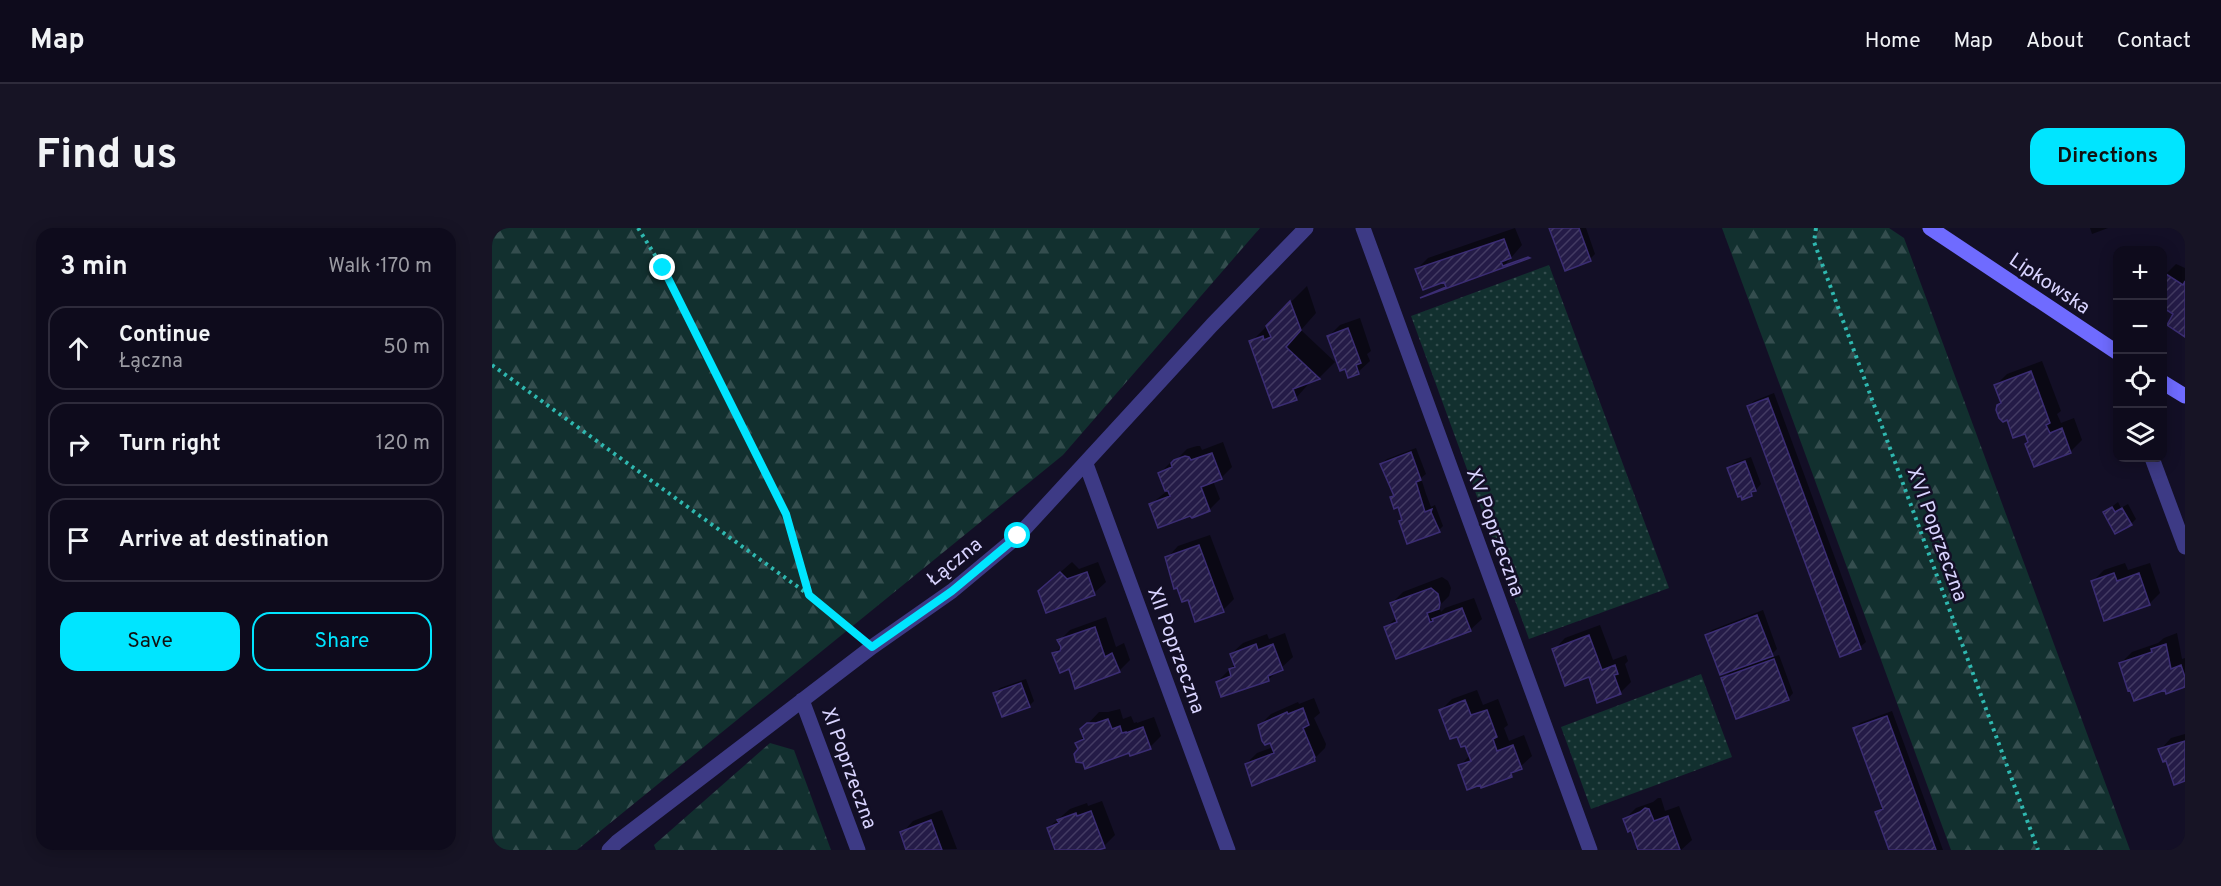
<!DOCTYPE html>
<meta charset="utf-8">
<style>
body{margin:0;font-family:Overpass,sans-serif;background:#171425;color:#f1f3f6}
.controls{position:absolute;right:18px;top:18px;display:grid;overflow:hidden;border-radius:12px;box-shadow:0 3px 15px #0003}
.controls button{width:54px;height:54px;display:grid;place-items:center;padding:0;border:0;border-bottom:2px solid #2e2b3b;background:#0e0b1c;color:#f1f3f6;font:30px sans-serif}
.stop{position:absolute;width:18px;height:18px;margin:-14px;border:4px solid #00e5ff;border-radius:50%;background:#fff}
.stop.end{background:#00e5ff;border-color:#fff;box-shadow:0 2px 6px #0008}
.list{margin:0;padding:0;list-style:none}
h2{display:flex;justify-content:space-between;align-items:center;height:78px;margin:0;padding:0 24px;font-size:26px}
h2 small{font-size:20px;font-weight:400;color:#9b9ba3}
.list li{display:grid;grid-template-columns:39px 1fr auto;gap:18px;align-items:center;box-sizing:border-box;height:84px;margin:0 12px 12px;padding:0 12px;border:2px solid #2e2b3b;border-radius:18px}
.list b{display:block;font-size:22px;white-space:nowrap}
.list p{margin:0;font-size:20px;white-space:nowrap;color:#9b9ba3}
.list em{font-size:20px;font-style:normal;color:#9b9ba3}
.actions{display:flex;gap:12px;padding:18px 24px}
.actions a{flex:1;padding:14px 0;border:2px solid #00e5ff;border-radius:18px;text-align:center;font-size:21px;color:#00e5ff}
.actions .main{background:#00e5ff;color:#111}
.icon{flex:none;width:33px;height:33px;fill:none;stroke:currentColor;stroke-width:2;stroke-linecap:round;stroke-linejoin:round}
.map{position:relative;flex:none;width:1693px;height:622px;overflow:hidden;border-radius:18px}
header{display:flex;align-items:center;gap:36px;box-sizing:border-box;height:84px;padding:0 30px;background:#0e0b1c;border-bottom:2px solid #2e2b3b}
header strong{font-size:28px}
nav{display:flex;gap:33px;margin-inline-start:auto;font-size:21px}
.intro{display:flex;align-items:center;justify-content:space-between;box-sizing:border-box;height:144px;padding:0 36px}
h1{margin:0;font-size:42px}
.button{padding:15px 27px;border-radius:18px;background:#00e5ff;color:#111;font-size:21px;font-weight:700}
main{display:flex;gap:36px;padding:0 36px}
aside{flex:1;background:#0e0b1c;border-radius:18px;box-shadow:0 3px 15px #0003}
.map>svg:first-child{display:block}
</style>
<header>
<strong>Map</strong>
<nav><a>Home</a><a>Map</a><a>About</a><a>Contact</a></nav>
</header>
<div class="intro"><h1>Find us</h1><a class="button">Directions</a></div>
<main>
<aside>
<h2>3 min<small>Walk · 170 m</small></h2>
<ul class="list">
<li><svg class="icon" aria-label="ahead" viewBox="0 0 24 24"><path d="M12 20V5M6 11l6-6 6 6"/></svg><div><b>Continue</b><p>Łączna</p></div><em>50 m</em></li>
<li><svg class="icon" aria-label="right" viewBox="0 0 24 24"><path d="M7 20v-9h11M14 6l5 5-5 5"/></svg><div><b>Turn right</b></div><em>120 m</em></li>
<li><svg class="icon" aria-label="arrive" viewBox="0 0 24 24"><path d="M6 21V4h12l-3 4 3 4H6"/></svg><div><b>Arrive at destination</b></div></li>
</ul>
<div class="actions"><a class="main">Save</a><a>Share</a></div>
</aside>
<div class="map">
<svg width="1693" height="622" viewBox="0 0 1693 622">
<defs>
<pattern id="grass-dots" width="8" height="8" patternUnits="userSpaceOnUse" patternTransform="scale(1.5)"><rect width="8" height="8" fill="#12302f"/><path d="M2 2h.1M6 6h.1" fill="none" stroke="#344d4e" stroke-width="1.8" stroke-linecap="round"/></pattern>
<pattern id="forest-firs" width="22" height="20" patternUnits="userSpaceOnUse" patternTransform="scale(1.5)"><rect width="22" height="20" fill="#12302f"/><path d="M5 1l3.5 6h-7zM16 11l3.5 6h-7z" fill="#344d4e"/></pattern>
<pattern id="building-hatch" width="6" height="6" patternUnits="userSpaceOnUse" patternTransform="scale(1.5)"><rect width="6" height="6" fill="#241b47"/><path d="M-1 1l2-2M0 6l6-6M5 7l2-2" fill="none" stroke="#433b63"/></pattern>
</defs>
<rect width="100%" height="100%" fill="#130f26"/>
<path fill="url(#grass-dots)" d="M1057,37L1177,360L1037,411L919,88Z
M1209,446L1240,529L1099,581L1069,499Z"/>
<path fill="url(#forest-firs)" d="M0,0H768L571,227L85,622H0Z
M1230,0H1397L1412,10L1638,622H1459Z
M278,515L302,522L339,622H164L162,617Z"/>
<path fill="#0007" d="M1023,0L1030,17L1011,39L953,52L925,41L936,30Z
M1059,0H1094L1103,26L1098,31Z
M1598,0H1616L1600,6Z
M1684,36L1693,40V107L1683,86L1672,48Z
M815,58L824,85L809,102L843,134L827,150L820,152L804,170L759,114Z
M868,90L879,123L875,126L878,133L866,144L837,108L848,97Z
M1550,133L1569,183L1565,186L1569,195L1582,190L1590,212L1579,223L1543,237L1534,204L1515,190L1506,178L1510,174L1503,158L1515,146Z
M1282,165L1374,414L1368,419L1257,178L1262,173Z
M731,214L740,239L729,250L721,253L728,271L717,282L659,276L675,263L668,245L679,234L685,231L695,221L705,218H708L710,222Z
M924,220L934,246L929,250L934,266L939,279L943,277L951,298L946,303L911,291L906,277L900,270L903,267L889,236L895,231Z
M1259,229L1269,256L1259,267L1236,241L1242,235Z
M1626,274L1629,280L1636,276L1644,291L1639,296L1613,284Z
M718,307L742,371L731,382L696,371L675,330L686,318Z
M580,334L587,341L606,334L614,354L602,365L555,383L547,363Z
M1633,335L1636,342L1658,335L1668,365L1657,376L1600,354L1612,342Z
M950,349L956,353L959,360L957,368L947,378L949,384L953,380L982,370L990,391L978,402L894,399L905,389L900,375L911,364Z
M1271,382L1285,421L1280,426L1268,431L1269,433L1287,427L1301,465L1296,471L1231,451L1241,441L1215,407L1220,402Z
M614,389L624,419L632,415L638,432L627,443L562,425L570,418L567,413L578,402Z
M1108,397L1121,432L1134,427L1136,433L1133,436L1139,454L1128,465L1062,422L1073,410Z
M793,405L801,429L777,451L725,454L743,436L739,426L751,415L775,406L777,411Z
M1685,405L1690,431L1693,430V458L1674,460H1639L1629,435L1640,424L1666,415L1672,410Z
M534,451L542,473L537,478L503,465L508,460Z
M985,462L991,477L1006,471L1016,497L1012,500L1017,513L1032,507L1040,528L1019,547L968,538L978,527L974,516L949,482L960,471Z
M822,470L828,485L822,490L834,516L833,520L822,531L754,536L765,525L781,519L768,497L779,486L806,474L807,476Z
M628,481L631,491L639,488L642,495L645,494V495L662,489L669,508L658,519L638,523L588,521L585,515L592,508L590,502L607,484H616Z
M1400,483L1451,622H1399L1385,584L1391,578L1363,500L1368,495Z
M1693,506V552L1668,522L1679,510Z
M1166,570H1169L1173,583L1187,578L1200,612L1189,622H1143L1147,618L1140,600L1133,591L1144,580L1161,574Z
M610,573L623,607L612,618L556,600L578,581L595,575L596,578Z
M450,582L465,621L416,622L410,605L421,593Z"/>
<path fill="url(#building-hatch)" stroke="#3b2d73" stroke-width="1.5" d="M1057,0H1087L1099,33L1073,43Z
M1012,11L1019,30L1009,34L1011,38L1036,29L1038,30L928,70L954,59L952,54L931,62L923,41Z
M1674,46L1691,57L1693,53V109L1675,97L1681,86L1670,79V47Z
M798,73L809,102L794,119L828,151L801,161L805,172L781,180L757,113L771,108L772,112L779,109L774,98Z
M856,100L869,135L864,137L867,146L856,150L853,141L848,143L835,108Z
M1539,143L1558,195L1554,197L1558,205L1570,200L1579,225L1542,239L1533,216L1536,214L1533,206L1521,210L1515,192L1511,194L1507,190L1504,182L1505,177L1509,175L1502,157Z
M1276,170L1369,421L1348,429L1255,178Z
M919,224L929,252L924,254L933,284L940,281L939,284L948,304L915,316L907,293L910,292L906,279L902,281L898,269L902,268L888,236Z
M720,225L730,251L709,259L718,283L700,290L698,288L666,300L657,276L678,268L676,263H673L666,245L680,239L679,235L682,232L693,228L697,229L699,232Z
M1253,233L1264,263L1259,264L1260,268L1250,272L1249,268L1246,269L1235,240Z
M1620,279L1623,284L1630,280L1640,297L1623,306L1611,284Z
M707,317L732,384L703,394L696,372L690,374L685,360L682,361L673,329Z
M568,344L575,351L595,344L603,367L554,385L546,363Z
M1622,345L1625,353L1647,345L1658,377L1612,393L1599,353Z
M939,360L946,366L948,375L947,381L935,385L938,394L941,393L940,391L970,380L979,403L904,431L892,399L905,394L898,375Z
M1265,387L1281,428L1228,447L1213,407Z
M603,399L613,429L620,425L628,444L583,461L577,441L568,445L560,425L568,423L569,419L565,412Z
M1097,407L1110,442L1123,437L1126,446L1122,447L1129,466L1105,475L1097,449L1073,458L1060,421Z
M764,416L766,422L781,416L791,442L776,448L777,453L729,469L724,454L739,448L737,441L743,439L738,426Z
M1674,416L1679,441L1689,437L1693,449V459L1674,466L1673,462L1642,473L1638,462L1636,463L1627,435L1660,424L1659,421Z
M1282,431L1297,472L1244,491L1229,450Z
M529,455L538,479L510,489L501,465Z
M973,472L979,487L995,482L1005,509L1001,511L1005,523L1021,517L1030,541L1019,545L1020,549L989,560L988,557L975,562L966,537L979,533L973,518L969,519L965,509L958,511L947,482Z
M811,480L817,497L811,500L823,529H822L823,533L760,558L753,536L782,525L778,515L773,517L770,513L766,497L795,484L796,486Z
M1395,488L1444,622H1397L1383,584L1391,581L1361,500Z
M616,491L620,501L628,498L630,505L634,504V505L651,499L659,521L638,528L637,525L593,541L591,535L584,534L582,526L586,521L583,515L592,511L588,501L595,495H604Z
M1693,513V553L1682,557L1674,533L1671,534L1666,521Z
M1153,580L1157,581L1162,593L1176,588L1188,622H1146L1139,602L1136,604L1131,591L1148,584Z
M599,583L613,620L606,622H563L555,600L567,595L565,592L584,585L585,588Z
M439,592L450,622H414L408,604Z"/>
<g fill="none" stroke-linecap="round" stroke-linejoin="round">
<path stroke="#2fb8b0" stroke-width="4" stroke-dasharray="3 4.5" stroke-linecap="butt" d="M146,0L171,40L294,286L317,367
M1324,0L1322,14L1546,622
M0,137L317,367L366,408"/>
<path stroke="#3d3a85" stroke-width="15" d="M871,0L1098,622
M1660,230L1693,319
M594,236L736,622
M310,472L366,622
M117,622L125,614L380,419L460,363L526,308L720,97L814,0"/>
<path stroke="#6f6bff" stroke-width="15" d="M1438,0L1626,125
M1670,154L1693,168"/>
</g>
<g fill="none" stroke-linecap="round" stroke-linejoin="round">
<path stroke="#00e5ff" stroke-width="8" d="M171,40L294,286L317,367L380,419L460,363L526,308"/>
</g>
<g text-anchor="middle" stroke-width="5" stroke-linejoin="round" paint-order="stroke">
<g font-size="20" fill="#d9d4ff" stroke="#130f26">
<text transform="translate(1558 55) rotate(34)" y="7">Lipkowska</text>
<text transform="translate(1004 304) rotate(70)" y="7">XV Poprzeczna</text>
<text transform="translate(1446 306) rotate(70)" y="7">XVI Poprzeczna</text>
<text transform="translate(462 333) rotate(-39)" y="7">Łączna</text>
<text transform="translate(685 422) rotate(70)" y="7">XII Poprzeczna</text>
<text transform="translate(358 540) rotate(70)" y="7">XI Poprzeczna</text>
</g>
</g>
</svg>
<div class="controls">
<button>+</button>
<button>−</button>
<button><svg class="icon" aria-label="locate" viewBox="0 0 24 24"><circle cx="12" cy="12" r="6"/><path d="M12 2v4M12 18v4M2 12h4M18 12h4"/></svg></button>
<button><svg class="icon" aria-label="layers" viewBox="0 0 24 24"><path d="M12 4l9 5-9 5-9-5zM3 14l9 5 9-5"/></svg></button>
</div>
<div class="stop" style="left:526px;top:308px"></div>
<div class="stop end" style="left:171px;top:40px"></div>
</div>
</main>
